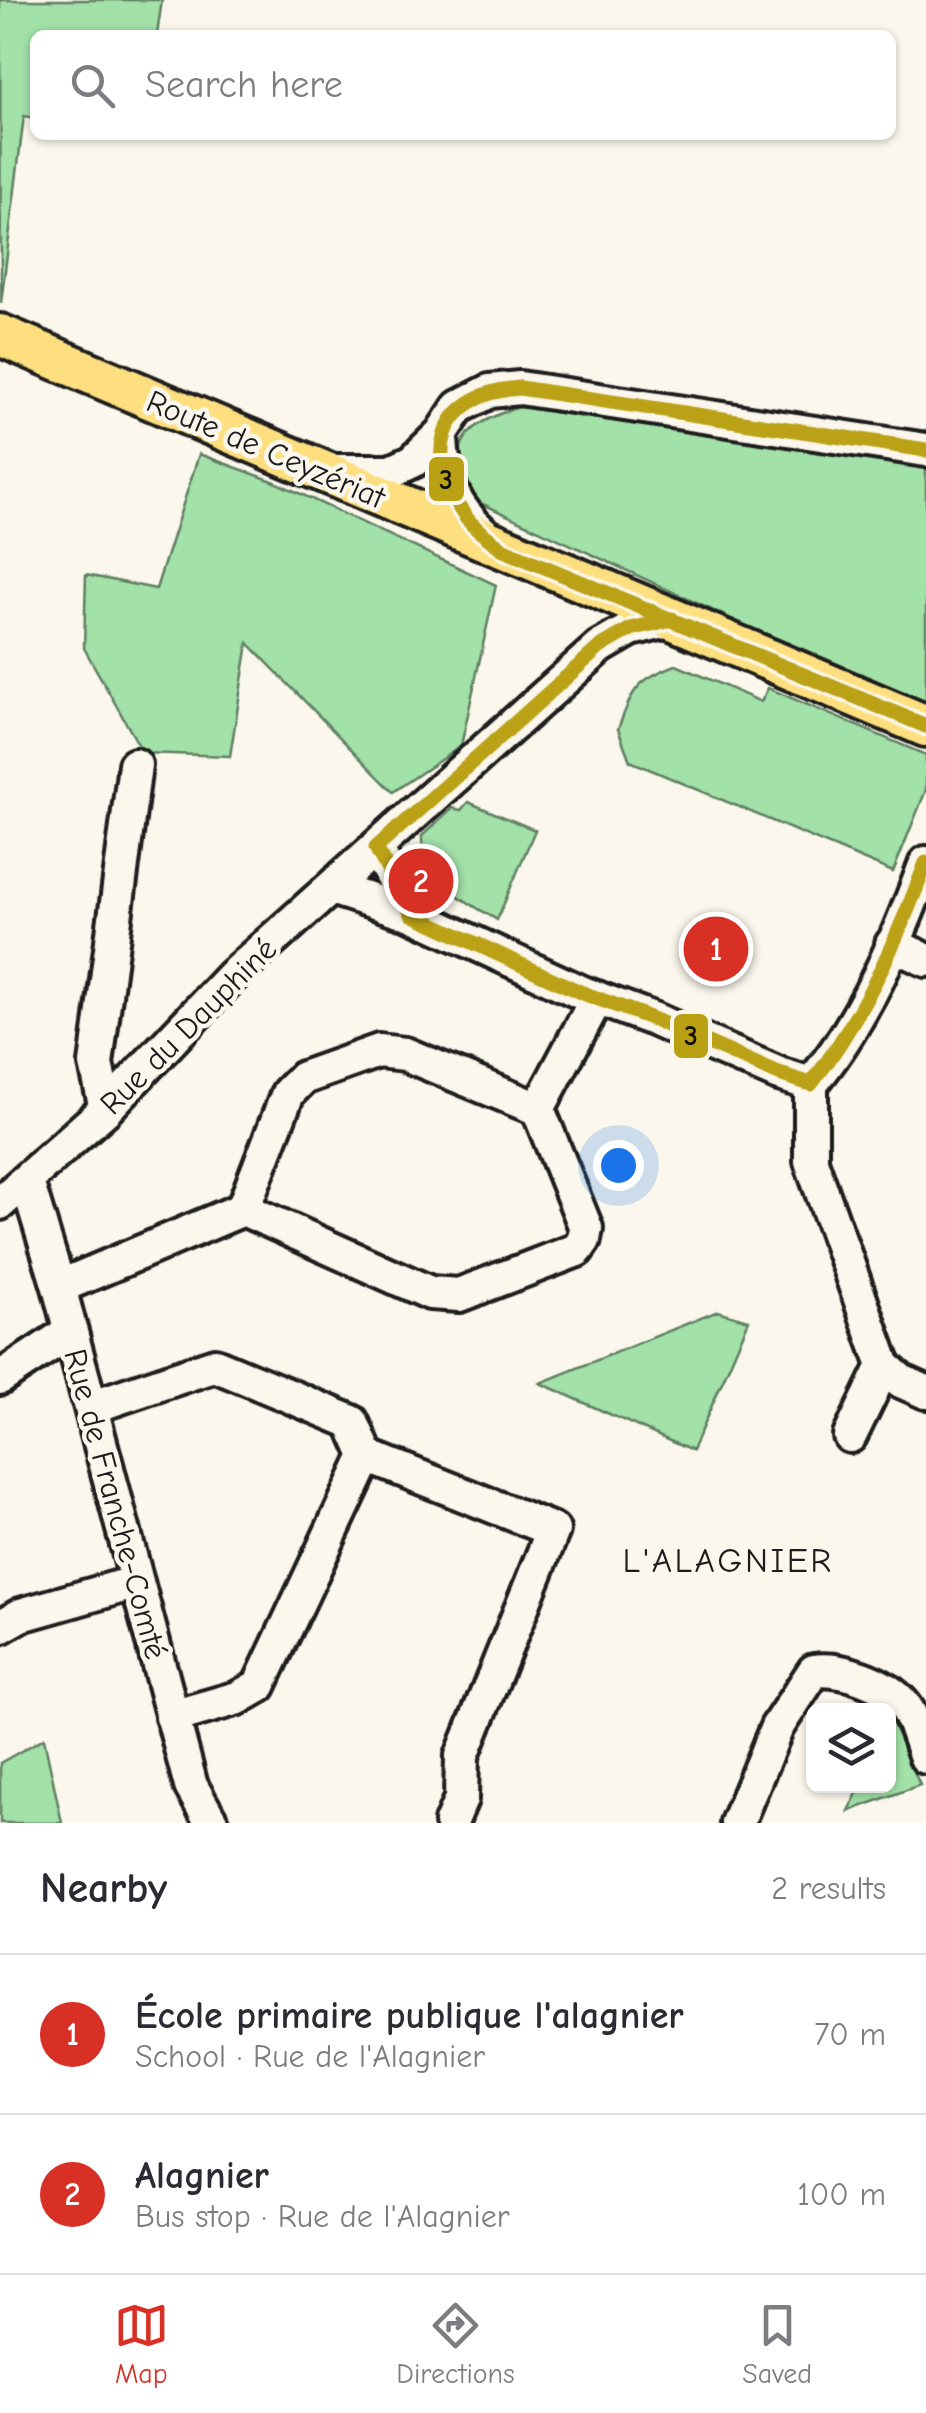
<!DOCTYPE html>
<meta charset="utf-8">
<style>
body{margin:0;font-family:"Comic Neue",sans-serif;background:#f2f2f3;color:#2b2b33}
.controls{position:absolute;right:30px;bottom:30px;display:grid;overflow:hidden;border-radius:15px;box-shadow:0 2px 8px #0004}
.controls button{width:90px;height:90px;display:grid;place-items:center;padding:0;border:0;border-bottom:2px solid #e1e1e2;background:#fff;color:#2b2b33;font:50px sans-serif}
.you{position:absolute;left:618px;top:1165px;width:35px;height:35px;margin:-25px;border:8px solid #fff;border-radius:50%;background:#1a73e8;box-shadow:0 0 0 15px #1a73e833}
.badge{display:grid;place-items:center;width:65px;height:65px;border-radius:50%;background:#d93025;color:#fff;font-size:32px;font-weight:700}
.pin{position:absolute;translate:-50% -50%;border:5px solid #fff;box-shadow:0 2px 10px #0006}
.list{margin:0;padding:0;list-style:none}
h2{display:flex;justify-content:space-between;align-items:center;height:130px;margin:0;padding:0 40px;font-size:42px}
h2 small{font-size:32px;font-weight:400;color:#7c7c81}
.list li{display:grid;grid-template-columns:65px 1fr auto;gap:30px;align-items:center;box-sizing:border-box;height:160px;padding:0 40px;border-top:2px solid #e1e1e2}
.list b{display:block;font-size:38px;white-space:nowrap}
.list p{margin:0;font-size:32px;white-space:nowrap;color:#7c7c81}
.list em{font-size:32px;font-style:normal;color:#7c7c81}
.icon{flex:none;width:55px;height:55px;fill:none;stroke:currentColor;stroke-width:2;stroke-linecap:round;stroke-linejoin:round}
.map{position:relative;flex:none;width:926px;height:1823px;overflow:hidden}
.search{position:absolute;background:#fff;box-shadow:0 2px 8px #0004;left:30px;right:30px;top:30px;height:110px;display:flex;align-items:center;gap:25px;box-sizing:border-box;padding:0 35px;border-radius:15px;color:#7c7c81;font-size:38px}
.sheet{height:450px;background:#fff}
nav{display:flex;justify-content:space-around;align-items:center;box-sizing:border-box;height:140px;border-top:2px solid #e1e1e2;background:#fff;font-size:28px;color:#7c7c81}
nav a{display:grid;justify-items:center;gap:5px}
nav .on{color:#d93025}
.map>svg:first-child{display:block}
</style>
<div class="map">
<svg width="926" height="1823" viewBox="0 0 926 1823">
<rect width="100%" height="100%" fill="#fbf7ec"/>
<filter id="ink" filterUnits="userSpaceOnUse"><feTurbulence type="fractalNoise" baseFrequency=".01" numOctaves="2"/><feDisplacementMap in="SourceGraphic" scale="20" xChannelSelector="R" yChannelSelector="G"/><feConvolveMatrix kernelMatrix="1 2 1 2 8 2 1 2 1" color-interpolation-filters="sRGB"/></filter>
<g filter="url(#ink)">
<path fill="#a2e1a8" stroke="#5f7e62" stroke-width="2.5" d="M0,0H162L157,35H35V118L24,116L1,303Z
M519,407L926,467V709L474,500C441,446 467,423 519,407Z
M199,454L273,481L496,585L461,746L393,792L248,643L230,756L143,753L84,648L86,575L156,589Z
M676,665L761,702L768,688L926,755V790L893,872L630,761L618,729C633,690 635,680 676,665Z
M468,802L535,830L497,920C465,900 420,880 422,836L452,808L461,810Z
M718,1311L749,1320L692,1451L540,1383Z
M889,1715L920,1785L849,1811L860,1786H888Z
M44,1738L62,1823H0V1763Z"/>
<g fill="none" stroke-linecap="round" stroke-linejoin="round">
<defs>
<path id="minor" d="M441,434C442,479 453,509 489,538
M332,471H391L413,461L441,434L459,407L490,391L520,388L926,450
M376,848L412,914
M331,888L412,914L580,992L653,1019L779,1074L811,1084C865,1020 897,940 926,863
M892,944L926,960
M811,1084V1161L884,1366L901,1381L926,1392
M106,1109L96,1064L135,765
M27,1182L59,1287L191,1786L212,1823
M0,1203L106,1109L231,977L600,647L631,629L672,619
M243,1209L430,1293L459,1295L577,1250L584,1240L586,1228L538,1109L597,998
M59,1287L243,1209L288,1093L303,1078L379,1051L405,1054L538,1109
M0,1378L71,1331
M91,1407L215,1365L352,1422L367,1456L259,1686L238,1698L172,1717
M850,1436L884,1366
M367,1456L553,1530L462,1756L461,1799L451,1823
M0,1627L21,1615L137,1582
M737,1823L777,1727L814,1671C841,1667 885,1683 903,1704C914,1716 920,1742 926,1757"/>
<path id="major" d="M0,335L926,726"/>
</defs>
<use href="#minor" stroke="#1c1c1c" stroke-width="40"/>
<use href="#major" stroke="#1c1c1c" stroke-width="48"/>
<use href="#minor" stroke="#fbf7ec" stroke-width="32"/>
<use href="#major" stroke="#fedf80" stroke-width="40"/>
<defs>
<path id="bus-1" d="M926,450L520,388C438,393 420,459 468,520C478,532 492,540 504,550L926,726
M376,848L412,914L580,992L653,1019L779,1074L811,1084C863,1017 896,942 926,863
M376,848L600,647L631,629L672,619"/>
</defs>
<use href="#bus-1" stroke="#fbf7ec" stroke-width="22"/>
<use href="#bus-1" stroke="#baa114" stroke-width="15"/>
</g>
</g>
<g text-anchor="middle" stroke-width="9" stroke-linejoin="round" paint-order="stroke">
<g font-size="32" fill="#1c1c1c" stroke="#fbf7ec">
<text transform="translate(266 449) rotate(23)" y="11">Route de Ceyzériat</text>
<text transform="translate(188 1026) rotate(-45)" y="11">Rue du Dauphiné</text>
<text transform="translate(116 1504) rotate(75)" y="11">Rue de Franche-Comté</text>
</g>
<g font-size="35" letter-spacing="2.5" fill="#1c1c1c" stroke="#fbf7ec">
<text x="728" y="1572">L'ALAGNIER</text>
</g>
</g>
<g stroke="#fbf7ec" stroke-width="4">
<rect x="427" y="455" width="39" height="48" rx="10" fill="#baa114"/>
<rect x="672" y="1012" width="38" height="48" rx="10" fill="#baa114"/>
</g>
<g font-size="28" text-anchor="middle" font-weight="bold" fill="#111">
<text x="446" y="489">3</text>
<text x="691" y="1045">3</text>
</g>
</svg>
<div class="controls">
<button><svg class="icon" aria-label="layers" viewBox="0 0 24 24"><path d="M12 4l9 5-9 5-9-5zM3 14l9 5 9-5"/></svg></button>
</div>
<div class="you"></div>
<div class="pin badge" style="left:716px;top:949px">1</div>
<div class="pin badge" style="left:421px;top:881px">2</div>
<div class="search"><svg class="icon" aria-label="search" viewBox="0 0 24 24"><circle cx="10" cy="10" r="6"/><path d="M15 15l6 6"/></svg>Search here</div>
</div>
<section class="sheet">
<h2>Nearby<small>2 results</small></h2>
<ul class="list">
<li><span class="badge">1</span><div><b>École primaire publique l'alagnier</b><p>School · Rue de l'Alagnier</p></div><em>70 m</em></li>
<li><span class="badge">2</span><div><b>Alagnier</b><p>Bus stop · Rue de l'Alagnier</p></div><em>100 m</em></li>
</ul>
</section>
<nav>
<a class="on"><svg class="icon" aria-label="map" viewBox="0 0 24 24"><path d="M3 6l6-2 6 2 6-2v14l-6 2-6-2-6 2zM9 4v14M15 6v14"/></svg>Map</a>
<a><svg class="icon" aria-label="directions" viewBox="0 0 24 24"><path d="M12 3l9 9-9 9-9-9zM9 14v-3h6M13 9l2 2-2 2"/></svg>Directions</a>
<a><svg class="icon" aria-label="saved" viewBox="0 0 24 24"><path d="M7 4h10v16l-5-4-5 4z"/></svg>Saved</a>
</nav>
